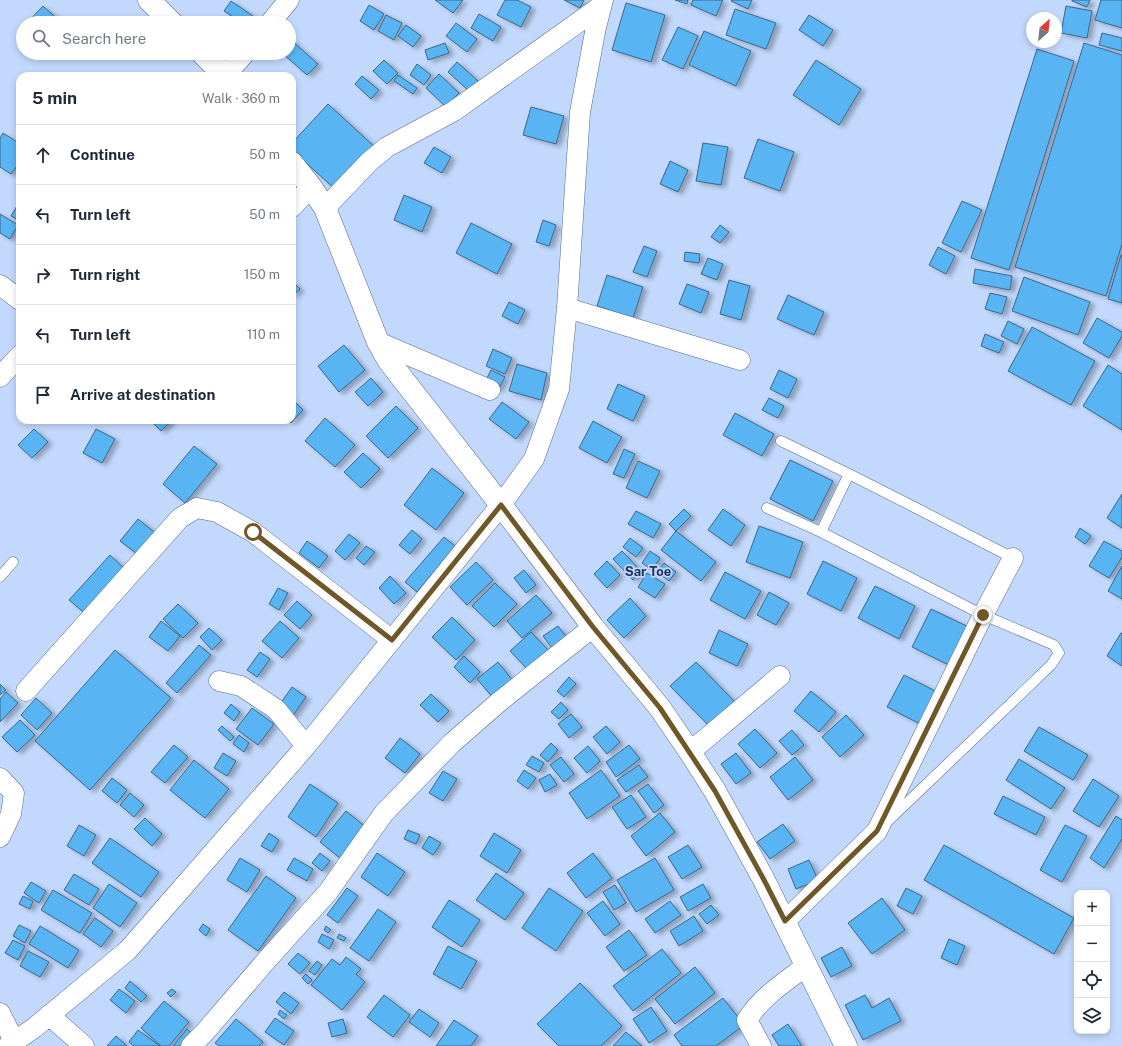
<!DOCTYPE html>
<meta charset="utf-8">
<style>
body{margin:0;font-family:"Public Sans",sans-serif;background:#f2f2f3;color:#1f2937}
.controls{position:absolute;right:12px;bottom:12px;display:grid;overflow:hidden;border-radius:8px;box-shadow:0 2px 6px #0003}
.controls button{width:36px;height:36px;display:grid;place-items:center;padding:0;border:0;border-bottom:1px solid #e0e1e3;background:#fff;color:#1f2937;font:20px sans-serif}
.compass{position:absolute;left:1026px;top:12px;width:36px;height:36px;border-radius:50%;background:#fff;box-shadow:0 2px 6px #0003;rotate:27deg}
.stop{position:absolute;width:12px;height:12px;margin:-9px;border:3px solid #705728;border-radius:50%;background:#fff}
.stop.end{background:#705728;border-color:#fff;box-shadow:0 1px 4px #0008}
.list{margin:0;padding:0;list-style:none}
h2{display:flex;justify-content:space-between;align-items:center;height:52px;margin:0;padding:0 16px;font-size:17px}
h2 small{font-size:13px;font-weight:400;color:#747a83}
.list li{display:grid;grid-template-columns:26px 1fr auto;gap:12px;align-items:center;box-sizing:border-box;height:60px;padding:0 16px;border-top:1px solid #e0e1e3}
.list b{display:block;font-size:15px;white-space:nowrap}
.list em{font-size:13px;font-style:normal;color:#747a83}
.icon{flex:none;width:22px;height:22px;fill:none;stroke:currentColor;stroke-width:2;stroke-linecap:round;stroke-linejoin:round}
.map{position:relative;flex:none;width:1122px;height:1046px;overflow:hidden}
.search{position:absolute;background:#fff;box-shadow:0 2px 6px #0003;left:16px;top:16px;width:280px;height:44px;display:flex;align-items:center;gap:10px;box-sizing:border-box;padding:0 14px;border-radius:22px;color:#747a83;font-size:15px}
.panel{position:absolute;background:#fff;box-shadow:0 2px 6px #0003;left:16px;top:72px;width:280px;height:352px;border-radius:12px}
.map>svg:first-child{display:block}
</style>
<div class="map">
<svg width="1122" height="1046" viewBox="0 0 1122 1046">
<defs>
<filter id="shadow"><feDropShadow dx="4.5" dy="2.5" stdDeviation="2" flood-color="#0004"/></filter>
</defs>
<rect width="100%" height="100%" fill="#c2d8fc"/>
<path fill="#58b4f3" stroke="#3c6786" filter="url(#shadow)" d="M435,0H463L453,13Z
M505,0H517L531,7L521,27L497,15Z
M564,0H584L580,8Z
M675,0H688L687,4Z
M693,0H723L716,16L691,5Z
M732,0H752L748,9L731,1Z
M1072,0H1090L1087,7L1072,1Z
M1101,0H1122V28L1095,20Z
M231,1L253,16L248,23H242L224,11Z
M626,3L665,15L651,62L612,50Z
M369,5L384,14L374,30L360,21Z
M43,6L62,23H27Z
M1066,6L1092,11L1087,38L1061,33Z
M735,9L776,23L766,49L726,35Z
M479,14L501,27L493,41L471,28Z
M386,15L402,23L394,40L378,31Z
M809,15L833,30L823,46L799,30Z
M456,23L477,39L467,52L446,36Z
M406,25L421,36L413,47L398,36Z
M678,27L698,36L683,69L662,60Z
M704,31L751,51L736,86L689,65Z
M1102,33L1122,38V51L1099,45Z
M291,40L318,64L307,75L282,53H289V42Z
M445,43L449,53L428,60L425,50Z
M1084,43L1122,55V244L1106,296L1015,267Z
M1037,49L1074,61L1009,270L971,258Z
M384,60L398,73L387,84L373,71Z
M816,60L861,89L839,125L793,95Z
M457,62L478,81L469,91L448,72Z
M417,64L431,75L424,85L410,75Z
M439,74L459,93L446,107L426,88Z
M398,75L417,88L413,94L394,81Z
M362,76L379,90L371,99L355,84Z
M328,104L376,148L337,191L292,150V143Z
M531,107L564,116L556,144L523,135Z
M3,133L20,144V162L11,174L0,167V138Z
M758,139L794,152L780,191L744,178Z
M703,143L728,147L721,185L696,181Z
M434,147L451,157L442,173L424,163Z
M670,161L688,170L678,192L660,184Z
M404,195L432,207L422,232L394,220Z
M962,201L982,210L961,252L942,243Z
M17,206L20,208V221L11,216Z
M0,214L18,225L10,239L0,233Z
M543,220L556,225L549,246L536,242Z
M471,223L512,244L497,274L456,253Z
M720,225L729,232L720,243L711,237Z
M644,246L657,251L647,277L633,272Z
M938,247L955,256L946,274L929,265Z
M685,252L700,254L699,263L684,261Z
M1121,255H1122V303L1108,299Z
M708,258L723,264L717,280L701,274Z
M975,269L1012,276L1010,290L973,283Z
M607,275L643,287L633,318L597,306Z
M1024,277L1090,302L1078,335L1012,311Z
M729,280L750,286L741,320L720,314Z
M292,281L300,289L292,296Z
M687,284L709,292L701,313L679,304Z
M990,293L1007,297L1002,314L985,309Z
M788,295L824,312L814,335L777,319Z
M509,302L525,310L518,324L502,316Z
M1097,318L1122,332V336L1109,358L1083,343Z
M1008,321L1024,329L1017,344L1001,336Z
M1032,327L1095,361L1071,405L1008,371Z
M985,334L1004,342L999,353L981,346Z
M344,345L365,370L339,392L318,366Z
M493,349L512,358L505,374L486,366Z
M517,364L547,373L541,400L509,391Z
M1108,365L1122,374V430L1083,406Z
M491,370L505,377L498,390L484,384Z
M779,370L797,379L788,398L770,389Z
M371,378L383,392L368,406L355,392Z
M618,384L645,396L633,421L607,409Z
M769,398L784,406L778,418L762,410Z
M292,399L303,410L291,423L288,420H292Z
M502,402L529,422L516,439L489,419Z
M396,406L418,428L388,458L366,436Z
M735,413L774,434L762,456L723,435Z
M325,418L355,445L335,467L305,441Z
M150,420H171L172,421L161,431Z
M593,421L622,437L607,463L579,448Z
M34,429L48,442L32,458L18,445Z
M96,429L115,439L102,463L83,453Z
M194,446L217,464L185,503L163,484Z
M624,449L635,454L624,478L613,474Z
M363,453L380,469L361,488L344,472Z
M790,460L833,481L813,521L770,499Z
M638,461L660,471L647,498L626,488Z
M432,468L464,493L436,530L404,505Z
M1122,494V528L1107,518Z
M684,509L691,516L676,531L669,524Z
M723,509L745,525L731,546L708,530Z
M636,511L661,524L653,538L628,524Z
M138,519L158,535L141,557L120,541Z
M759,526L803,542L790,578L746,562Z
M1080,528L1091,536L1085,544L1075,537Z
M412,530L422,539L410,554L399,545Z
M676,531L716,562L701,581L661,550Z
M349,534L360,543L345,560L335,551Z
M444,537L455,546L417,592L405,582Z
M630,538L643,548L636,557L623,547Z
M307,541L328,556L319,568L299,553Z
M1104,541L1122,551V557L1109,578L1089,566Z
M366,546L375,552L364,565L356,558Z
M622,551L642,572L633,580L613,559Z
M650,551L660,558L652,570L642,563Z
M110,555L127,571L87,615L69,600Z
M607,561L620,575L607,588L594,574Z
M823,561L857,578L841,611L807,594Z
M476,562L493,580L467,605L450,587Z
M664,563L676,572L669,581L657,572Z
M1122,566V599L1108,591Z
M524,570L536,585L526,593L514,578Z
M725,572L761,591L745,619L710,600Z
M647,573L665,584L655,598L638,587Z
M390,576L406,593L394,604L379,588Z
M495,583L517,604L494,627L472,606Z
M875,586L915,606L899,639L858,618Z
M278,588L288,593L279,610L269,604Z
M769,592L789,603L776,625L757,615Z
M536,595L552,613L522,638L507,621Z
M630,598L646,616L624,638L607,620Z
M297,601L312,615L300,629L284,615Z
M178,604L198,623L183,638L163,619Z
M931,609L973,629L955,668L912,647Z
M452,617L475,640L456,660L432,637Z
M161,621L180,636L168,651L149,637Z
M280,621L299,638L282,658L262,641Z
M558,626L567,638L552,648L543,636Z
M209,628L222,640L212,650L200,637Z
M719,630L748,644L737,666L709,653Z
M531,632L550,652L530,672L510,651Z
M1121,633H1122V666L1107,656Z
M199,645L211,655L177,693L166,683Z
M115,650L171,698L90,790L35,741Z
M260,652L270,659L257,677L247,670Z
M464,656L480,672L470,683L454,667Z
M498,662L514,682L494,699L477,679Z
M696,662L738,705L712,729L670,686Z
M904,675L943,695L926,727L887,707Z
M569,677L576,684L564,697L557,691Z
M0,684L6,690L0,695Z
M292,687L306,697L292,717L278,707Z
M811,691L836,712L819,732L794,711Z
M6,692L18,703L0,722V699Z
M431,694L449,711L438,722L420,705Z
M36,698L52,713L37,730L21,715Z
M561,702L568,710L559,719L551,712Z
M231,704L240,712L234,721L224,713Z
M252,708L274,724L258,745L236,729Z
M571,714L582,727L569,738L558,724Z
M846,715L864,735L840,757L822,737Z
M20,720L35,735L17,752L2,737Z
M222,726L234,737L230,741L218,730Z
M606,726L620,742L607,754L593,737Z
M1039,727L1088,755L1073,780L1024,751Z
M755,729L777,753L760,768L738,744Z
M792,730L804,745L792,755L779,741Z
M239,735L249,743L244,752L233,744Z
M400,738L420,754L405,773L385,758Z
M551,743L558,750L548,762L540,755Z
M174,745L188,757L165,783L151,772Z
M629,745L640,759L616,777L606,762Z
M588,746L600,761L587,773L574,758Z
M223,753L236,761L227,776L214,768Z
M736,753L751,773L736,784L721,764Z
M532,756L544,763L539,772L526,765Z
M561,757L574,774L564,782L550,765Z
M795,757L813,780L788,800L770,777Z
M1019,759L1065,788L1051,809L1006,780Z
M194,760L229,789L205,818L170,790Z
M639,765L648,777L626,792L617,780Z
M524,770L536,778L528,789L517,781Z
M601,770L620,796L587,819L569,793Z
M443,771L457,779L443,801L429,793Z
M550,774L557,785L545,792L539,780Z
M112,778L127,790L117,803L102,791Z
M1093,779L1119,796L1099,827L1073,811Z
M310,784L338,803L316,837L288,817Z
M648,784L664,805L654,813L638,791Z
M130,793L144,805L134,817L120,805Z
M631,795L646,817L627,829L612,807Z
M1003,796L1045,817L1036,835L994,814Z
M346,811L367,828L341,859L320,842Z
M660,813L675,832L646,856L631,836Z
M1116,816L1122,820V839L1104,868L1090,858Z
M145,818L162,834L152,846L134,829Z
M783,824L795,841L770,859L757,842Z
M79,825L96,835L84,856L67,846Z
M1065,825L1087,836L1062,882L1040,870Z
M408,830L420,835L416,844L404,839Z
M269,833L279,840L272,852L261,846Z
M494,833L521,850L507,873L480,856Z
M429,836L441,843L433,855L422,848Z
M110,838L159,872L141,897L92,863Z
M688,845L702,867L682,879L668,857Z
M944,845L1074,918L1054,954L924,880Z
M320,853L330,861L322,871L312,863Z
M377,853L405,872L388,896L361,877Z
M593,853L612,878L586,898L567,873Z
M240,858L260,870L247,892L227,880Z
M294,858L313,869L307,881L287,870Z
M655,858L674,890L636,912L617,880Z
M809,860L818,880L796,889L788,869Z
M496,873L524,893L505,920L476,900Z
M74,874L99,889L89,905L64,890Z
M266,876L296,898L258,951L228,930Z
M31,882L46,891L39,903L24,893Z
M109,884L137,903L120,927L93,908Z
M703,884L711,898L688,911L680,897Z
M615,885L626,903L614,910L603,892Z
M347,888L358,896L338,923L327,915Z
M549,888L583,911L556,951L522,928Z
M906,888L922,896L913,914L897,906Z
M53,890L92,913L80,933L41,910Z
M23,896L33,901L30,909L19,904Z
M882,898L905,930L872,954L848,923Z
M449,900L480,920L462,947L432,927Z
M603,901L620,924L605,936L587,913Z
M670,901L681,915L655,933L645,919Z
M711,905L719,915L707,924L699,914Z
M378,909L396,922L369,961L350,948Z
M694,916L703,931L679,946L670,931Z
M95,918L113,931L101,947L83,934Z
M203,924L210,929L206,936L199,930Z
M19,925L31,931L25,943L13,936Z
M40,926L79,950L68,968L29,944Z
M326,926L331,930L328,933L324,930Z
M629,930L647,955L624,971L606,947Z
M322,934L334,940L329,949L318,942Z
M339,934L346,938L344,941L337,938Z
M949,939L965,946L957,965L941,958Z
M13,940L25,946L18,960L5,953Z
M448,946L477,961L461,989L433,974Z
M842,947L852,966L831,977L821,958Z
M662,949L681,973L633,1011L613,986Z
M28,951L49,962L40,977L20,966Z
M298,953L310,963L300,974L288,964Z
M346,957L361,969L356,974L365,982L342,1010L311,985L332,959L340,965Z
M317,961L322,965L315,975L309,971Z
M695,967L715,993L675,1024L655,999Z
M306,974L312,980L308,984L302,978Z
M130,981L147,996L141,1002L125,988Z
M580,983L622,1026L601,1046H559L537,1024Z
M119,989L135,1001L126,1013L110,1000Z
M172,989L176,992L171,997L167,993Z
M284,992L299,1003L291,1014L276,1002Z
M384,995L410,1015L393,1037L367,1017Z
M865,995L872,1008L889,998L901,1021L863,1040L845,1005Z
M723,998L744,1025L716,1046H682L674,1035Z
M164,1001L189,1022L169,1046H161L141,1028Z
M651,1007L667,1031L649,1043L633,1019Z
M419,1009L439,1023L430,1037L409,1022Z
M280,1010L287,1015L284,1019L278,1014Z
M275,1018L294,1031L284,1045L265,1032Z
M236,1019L263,1042L259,1046H219L215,1043Z
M343,1019L347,1033L332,1037L328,1023Z
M454,1020L478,1036L471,1046H436Z
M788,1024L802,1046H779L772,1035Z
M187,1029L195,1037L187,1046H173Z
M138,1030L160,1046H134L129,1042Z
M626,1032L642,1046H613Z
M116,1036L127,1046H107Z"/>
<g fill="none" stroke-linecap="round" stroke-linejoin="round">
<defs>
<path id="lane" d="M781,441L849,474L821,532
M849,474L920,510L1013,558
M767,508L821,532L983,615L1054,645L1059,653L1051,665L889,820
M0,577L13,562"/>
<path id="street" d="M270,23L289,0
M225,76L245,53
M292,207L311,187
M325,208L370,161L387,147L454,111L601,6
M0,285L20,300
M567,308L740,360
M378,342L490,390
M0,377L20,355
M219,681L241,686L276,709L306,746
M26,691L180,518L197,508L217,512L253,532L392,640
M690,752L780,676
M0,778L14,793L11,814L0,837
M785,921L877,831L983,615L1013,558
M0,1013L14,1041
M49,1015L84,1046
M8,1046L34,1028L128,950L306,746L501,505L534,459L559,389L567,308L580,112L596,27L603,0
M191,1046L205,1032L265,962L328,892L384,813L452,743L499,702L593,627
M761,1046L747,1020C761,997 785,982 806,966"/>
<path id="secondary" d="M149,0L172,23
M202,53L225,76
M292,163L311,187L325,208L378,342L388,360L501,505L593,627L660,708L690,752L715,791L763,878L846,1046"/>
</defs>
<use href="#lane" stroke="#546b93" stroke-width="11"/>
<use href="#street" stroke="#546b93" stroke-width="21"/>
<use href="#secondary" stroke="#546b93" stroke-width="23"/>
<use href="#lane" stroke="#fff" stroke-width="10"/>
<use href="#street" stroke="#fff" stroke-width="20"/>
<use href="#secondary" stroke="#fff" stroke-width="22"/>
</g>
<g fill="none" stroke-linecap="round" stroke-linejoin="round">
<path stroke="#705728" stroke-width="5" d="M253,532L392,640L501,505L593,627L660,708L715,791L763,878L785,921L877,831L983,615"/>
</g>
<g text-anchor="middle" stroke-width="3.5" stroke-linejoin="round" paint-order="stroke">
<g font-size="13" font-weight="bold" fill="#1d3154" stroke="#c2d8fc">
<text x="648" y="576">Sar Toe</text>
</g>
</g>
</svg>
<div class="controls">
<button>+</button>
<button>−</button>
<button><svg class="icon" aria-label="locate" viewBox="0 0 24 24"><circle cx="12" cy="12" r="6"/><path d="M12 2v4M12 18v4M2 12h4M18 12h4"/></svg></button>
<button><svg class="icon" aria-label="layers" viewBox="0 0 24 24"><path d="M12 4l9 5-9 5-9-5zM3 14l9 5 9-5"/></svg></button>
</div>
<svg class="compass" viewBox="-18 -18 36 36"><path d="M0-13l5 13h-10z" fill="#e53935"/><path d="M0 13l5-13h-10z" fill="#747a83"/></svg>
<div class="stop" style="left:253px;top:532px"></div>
<div class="stop end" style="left:983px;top:615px"></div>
<div class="search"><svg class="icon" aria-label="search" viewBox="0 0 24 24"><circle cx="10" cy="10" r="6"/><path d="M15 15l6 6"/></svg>Search here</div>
<section class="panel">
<h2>5 min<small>Walk · 360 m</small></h2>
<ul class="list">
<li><svg class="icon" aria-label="ahead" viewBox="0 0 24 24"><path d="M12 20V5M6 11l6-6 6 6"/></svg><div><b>Continue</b></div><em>50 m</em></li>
<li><svg class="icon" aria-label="left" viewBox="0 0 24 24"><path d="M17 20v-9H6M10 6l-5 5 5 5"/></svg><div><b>Turn left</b></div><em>50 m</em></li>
<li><svg class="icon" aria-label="right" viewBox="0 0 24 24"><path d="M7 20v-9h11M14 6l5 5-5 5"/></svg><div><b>Turn right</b></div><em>150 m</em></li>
<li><svg class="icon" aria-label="left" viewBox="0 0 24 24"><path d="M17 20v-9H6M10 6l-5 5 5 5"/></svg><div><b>Turn left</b></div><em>110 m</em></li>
<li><svg class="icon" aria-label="arrive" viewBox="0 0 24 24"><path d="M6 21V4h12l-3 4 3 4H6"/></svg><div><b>Arrive at destination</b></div></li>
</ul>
</section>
</div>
